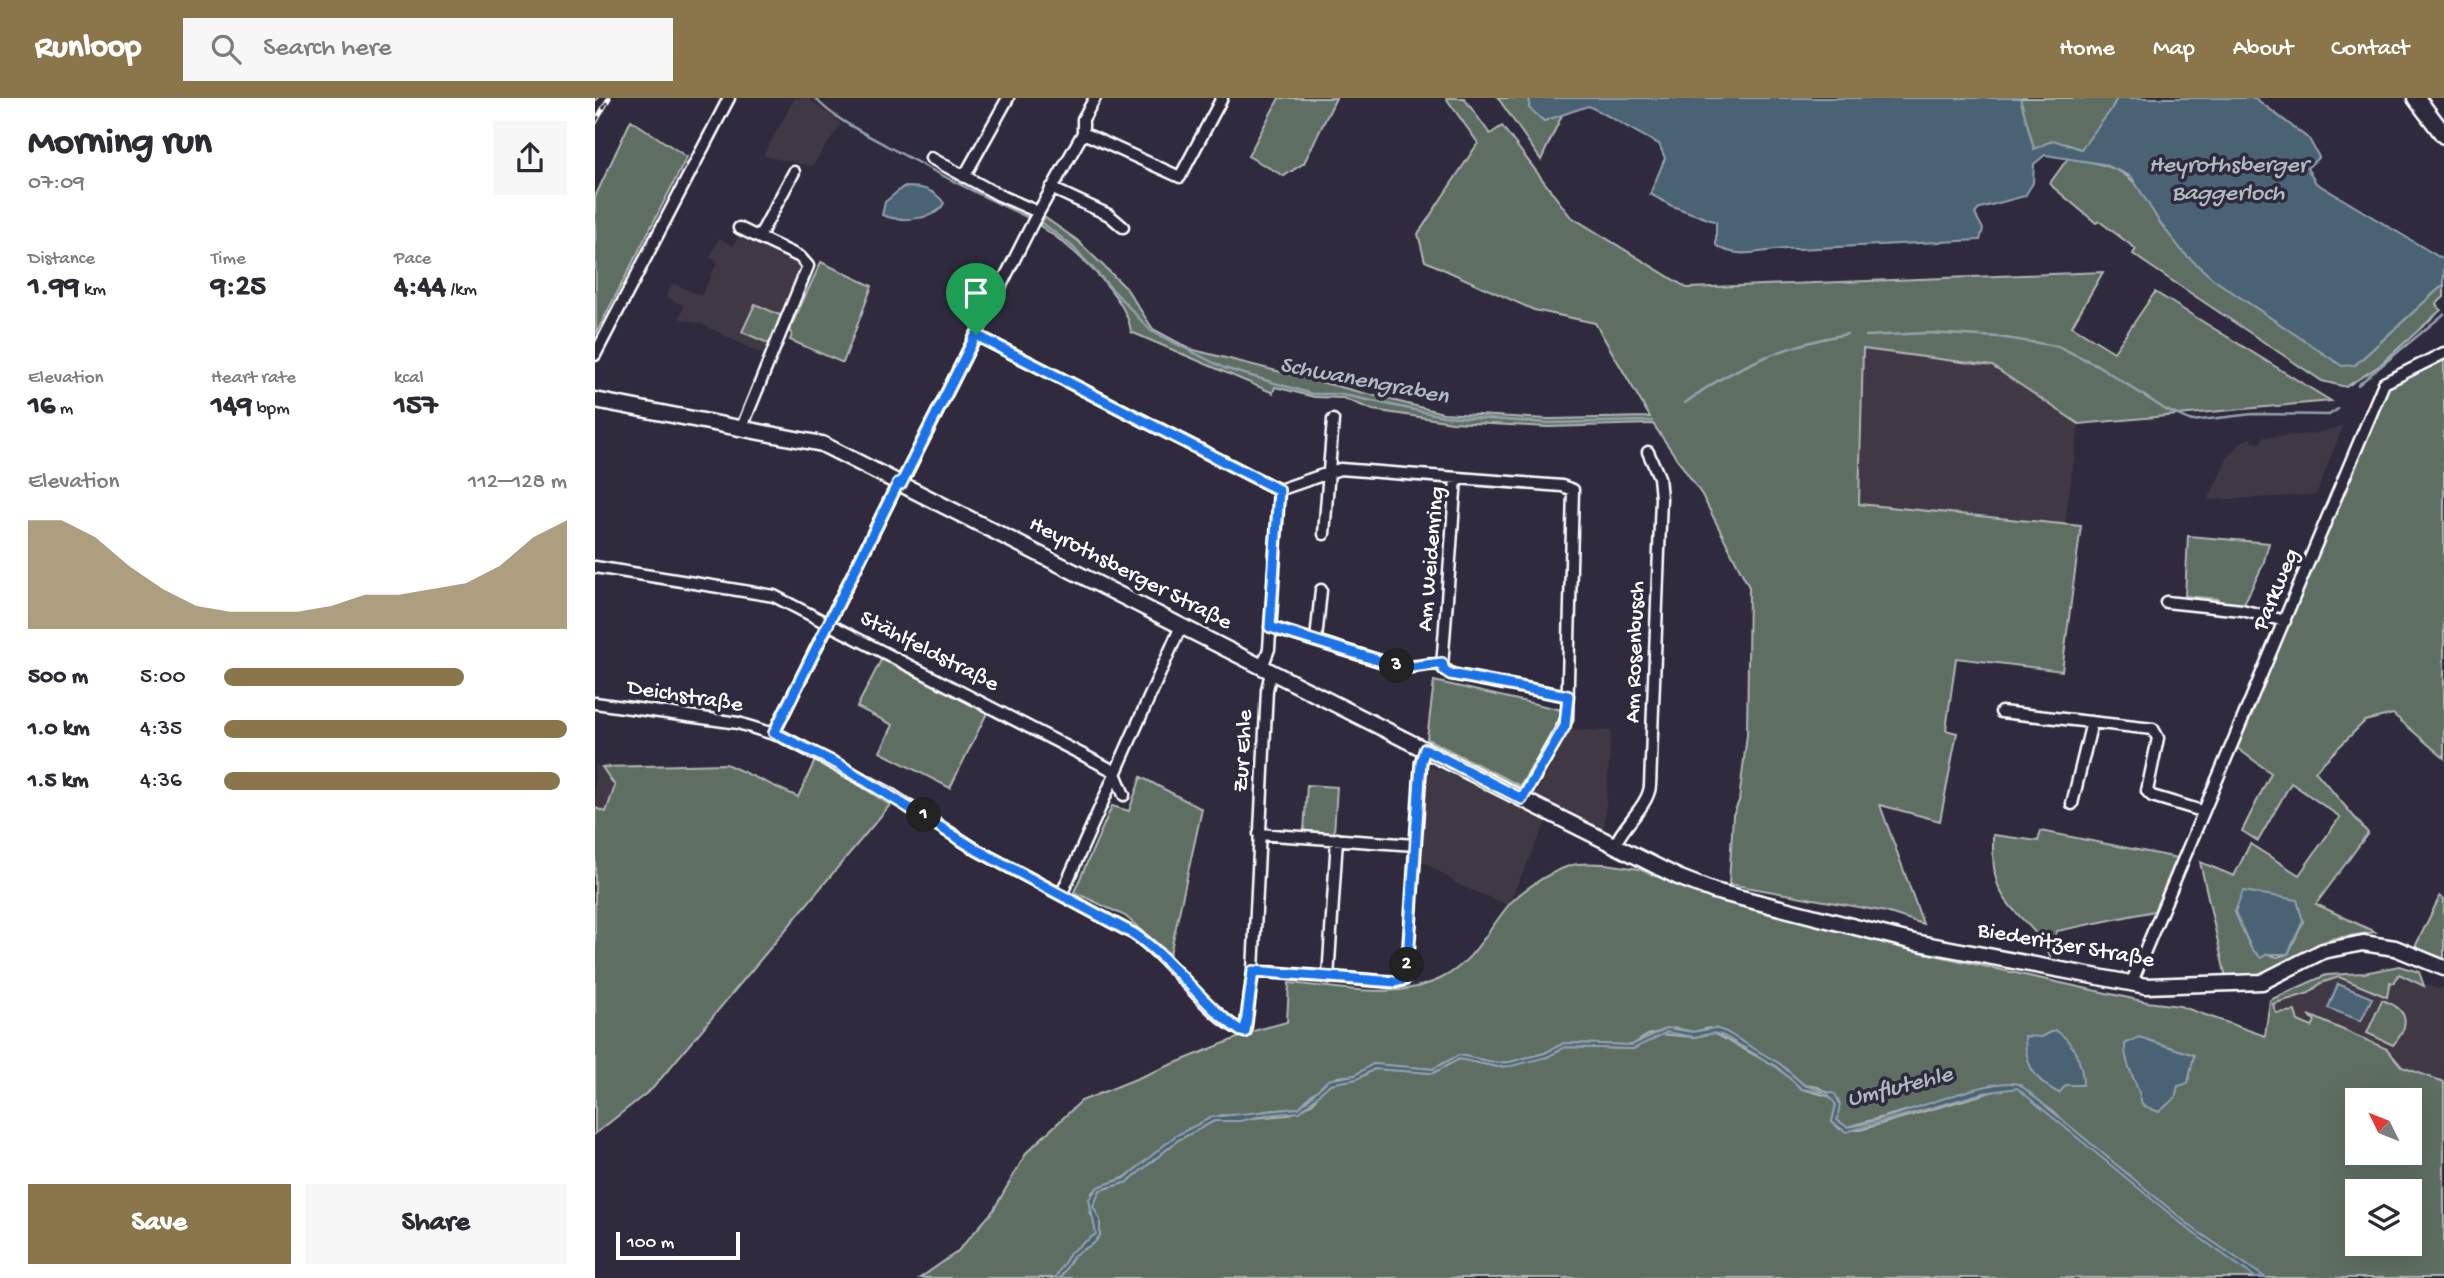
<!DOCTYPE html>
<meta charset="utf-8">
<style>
:root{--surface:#fff;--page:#f7f7f7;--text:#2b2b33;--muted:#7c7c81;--accent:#8a764a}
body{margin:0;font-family:"Gochi Hand",sans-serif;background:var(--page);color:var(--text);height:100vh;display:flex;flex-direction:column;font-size:26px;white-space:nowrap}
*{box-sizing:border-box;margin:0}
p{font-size:23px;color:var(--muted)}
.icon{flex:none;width:38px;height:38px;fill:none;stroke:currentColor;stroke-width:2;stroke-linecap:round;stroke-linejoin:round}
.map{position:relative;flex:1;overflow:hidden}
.side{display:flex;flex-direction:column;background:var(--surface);width:595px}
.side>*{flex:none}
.needle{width:46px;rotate:313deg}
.buttons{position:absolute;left:1750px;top:990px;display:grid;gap:14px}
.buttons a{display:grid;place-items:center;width:77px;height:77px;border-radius:0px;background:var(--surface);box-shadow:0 7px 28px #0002;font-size:35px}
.scale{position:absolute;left:21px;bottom:18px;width:124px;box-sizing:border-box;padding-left:7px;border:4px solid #fff;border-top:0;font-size:19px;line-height:24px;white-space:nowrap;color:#fff;-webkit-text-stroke:5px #2f2a3d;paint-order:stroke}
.pin{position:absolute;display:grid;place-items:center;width:60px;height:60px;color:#fff;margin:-72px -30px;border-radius:50% 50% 50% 0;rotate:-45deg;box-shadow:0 0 7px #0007}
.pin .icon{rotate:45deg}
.km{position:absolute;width:35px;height:35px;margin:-18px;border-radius:50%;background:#222;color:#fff;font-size:19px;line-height:35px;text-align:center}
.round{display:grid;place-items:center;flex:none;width:74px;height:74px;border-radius:0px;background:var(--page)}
.summary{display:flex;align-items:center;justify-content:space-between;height:119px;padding:0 28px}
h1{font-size:38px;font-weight:700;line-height:52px}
.stats{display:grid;grid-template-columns:repeat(3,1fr);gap:10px;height:119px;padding:7px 28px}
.stats div{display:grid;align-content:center}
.stats b{font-size:30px;font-weight:700}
.stats small{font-size:19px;font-weight:400}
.stats p{font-size:19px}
.chart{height:196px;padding:14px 28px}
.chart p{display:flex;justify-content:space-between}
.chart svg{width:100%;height:126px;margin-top:7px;fill:var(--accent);opacity:.7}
.button{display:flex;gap:14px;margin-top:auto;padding:14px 28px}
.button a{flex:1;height:80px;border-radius:0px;background:var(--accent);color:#fff;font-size:28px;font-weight:700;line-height:80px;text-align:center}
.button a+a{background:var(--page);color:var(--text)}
ul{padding:0 28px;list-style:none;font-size:23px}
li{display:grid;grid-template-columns:112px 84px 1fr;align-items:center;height:52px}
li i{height:18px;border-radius:9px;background:var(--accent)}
header{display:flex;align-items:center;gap:42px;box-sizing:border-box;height:98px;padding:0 35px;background:var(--accent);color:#fff}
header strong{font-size:33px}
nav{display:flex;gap:38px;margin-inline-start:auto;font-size:24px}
.search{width:490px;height:63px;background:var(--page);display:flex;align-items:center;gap:18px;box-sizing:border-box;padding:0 24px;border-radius:0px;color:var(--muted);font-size:26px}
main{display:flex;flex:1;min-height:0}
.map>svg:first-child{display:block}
.built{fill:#403944}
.green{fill:#5f6e64;stroke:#afb6b2;stroke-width:2;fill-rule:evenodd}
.water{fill:#4a6374;stroke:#92a1ac;stroke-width:2}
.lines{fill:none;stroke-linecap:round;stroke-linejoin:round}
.stream{stroke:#92a1ac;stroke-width:2.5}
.street-casing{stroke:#fff;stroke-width:15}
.secondary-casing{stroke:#fff;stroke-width:19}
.primary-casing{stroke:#fff;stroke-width:21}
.street{stroke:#2f2a3d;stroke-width:10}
.secondary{stroke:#2f2a3d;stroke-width:14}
.primary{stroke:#2f2a3d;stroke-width:16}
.rail-casing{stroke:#fff;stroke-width:5}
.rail{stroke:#2f2a3d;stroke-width:2.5;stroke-dasharray:8;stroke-linecap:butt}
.route-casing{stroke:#fff;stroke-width:14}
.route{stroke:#1a73e8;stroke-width:9}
.labels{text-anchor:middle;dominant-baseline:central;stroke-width:7;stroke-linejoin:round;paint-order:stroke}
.street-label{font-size:23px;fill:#fff;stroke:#2f2a3d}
.water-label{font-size:24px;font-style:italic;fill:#aeb9c0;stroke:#2f2a3d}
</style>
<header>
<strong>Runloop</strong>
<div class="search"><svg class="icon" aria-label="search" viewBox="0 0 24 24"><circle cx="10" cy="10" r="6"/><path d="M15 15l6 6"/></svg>Search here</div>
<nav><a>Home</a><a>Map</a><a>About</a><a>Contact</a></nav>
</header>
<main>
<section class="side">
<div class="summary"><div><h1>Morning run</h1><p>07:09</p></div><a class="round"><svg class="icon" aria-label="share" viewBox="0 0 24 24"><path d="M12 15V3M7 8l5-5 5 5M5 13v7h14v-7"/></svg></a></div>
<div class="stats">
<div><p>Distance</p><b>1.99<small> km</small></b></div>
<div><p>Time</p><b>9:25</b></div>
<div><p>Pace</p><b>4:44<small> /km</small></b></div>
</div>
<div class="stats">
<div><p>Elevation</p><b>16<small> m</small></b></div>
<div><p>Heart rate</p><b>149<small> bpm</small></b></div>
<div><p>kcal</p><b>157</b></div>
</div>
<div class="chart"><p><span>Elevation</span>112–128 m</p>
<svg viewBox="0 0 160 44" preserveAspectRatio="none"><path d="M0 44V6L10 6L20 12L30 22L40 30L50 36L60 38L70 38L80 38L90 36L100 32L110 32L120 30L130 28L140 22L150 12L160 6V44z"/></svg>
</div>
<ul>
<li><b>500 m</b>5:00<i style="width:70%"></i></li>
<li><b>1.0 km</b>4:35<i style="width:100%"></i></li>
<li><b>1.5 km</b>4:36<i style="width:98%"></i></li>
</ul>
<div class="button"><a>Save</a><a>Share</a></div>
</section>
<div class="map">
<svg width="1849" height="1180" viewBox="0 0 1849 1180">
<rect width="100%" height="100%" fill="#2f2a3d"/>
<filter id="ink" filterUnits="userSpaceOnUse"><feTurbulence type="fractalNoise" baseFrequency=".0143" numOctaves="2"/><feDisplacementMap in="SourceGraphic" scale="14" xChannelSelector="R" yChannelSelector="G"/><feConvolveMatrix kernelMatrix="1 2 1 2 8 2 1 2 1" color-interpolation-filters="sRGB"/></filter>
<g filter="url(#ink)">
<!-- built -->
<path class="built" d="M 200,0 L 213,0 L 246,26 L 217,68 L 168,58 Z
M 143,139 L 203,164 L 207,171 L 171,258 L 106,226 L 84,220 L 89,208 L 71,199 L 78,185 L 106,198 L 123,163 L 115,159 L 124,140 L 139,148 Z
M 1268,250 L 1397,268 L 1484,326 L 1470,426 L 1264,406 Z
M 1748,328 L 1721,397 L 1613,402 L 1634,357 L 1649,342 L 1656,340 L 1657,344 L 1665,345 L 1668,339 L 1718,336 Z
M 973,631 L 1016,633 L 1009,736 L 936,698 L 945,675 Z
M 0,667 L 7,669 L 20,688 L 11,715 L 0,710 Z
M 834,669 L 850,673 L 951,724 L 913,807 L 864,787 L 824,761 L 831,672 Z
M 1804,868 L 1824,874 L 1830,886 L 1843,891 L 1849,888 L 1849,987 L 1671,938 L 1675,902 L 1731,877 L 1769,875 Z"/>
<!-- green -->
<path class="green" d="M 684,0 L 741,0 L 709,65 L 689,78 L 653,58 Z
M 851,0 L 869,0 L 895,36 L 907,28 L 975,118 L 1092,190 L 1508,174 L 1477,228 L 1519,254 L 1560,194 L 1736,303 L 1484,326 L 1397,268 L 1268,251 L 1264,406 L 1486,428 L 1467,573 L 1361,560 L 1351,632 L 1362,635 L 1345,723 L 1285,707 L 1328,826 L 1291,814 L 1134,786 L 1138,717 L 1144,703 L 1152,636 L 1154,489 L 1107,397 L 1058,326 L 953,329 L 857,324 L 778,312 L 748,300 L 719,299 L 680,289 L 678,295 L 536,234 C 532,197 476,148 445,128 L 449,119 L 482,142 L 531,190 L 558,231 L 595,251 L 848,315 L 953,321 L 1055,319 L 1000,225 L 939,212 L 830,163 L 823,136 L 883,45 Z
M 903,0 L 934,0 L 935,10 L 949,23 L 968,15 L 946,62 Z
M 1425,0 L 1522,0 L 1516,12 L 1486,52 L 1473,46 L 1439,51 Z
M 36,22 L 92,59 L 1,236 L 0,99 Z
M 1473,60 C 1503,65 1529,68 1547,93 L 1760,267 L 1849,186 L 1849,199 L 1841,206 L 1846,212 L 1784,268 L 1751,289 L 1727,283 L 1549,164 L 1538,156 L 1541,151 L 1504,123 L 1501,125 L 1458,89 L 1455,85 Z
M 226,164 L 277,188 L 248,265 L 195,242 L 197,236 L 194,233 Z
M 160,206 L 187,218 L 175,246 L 147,234 Z
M 1849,261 L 1849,660 L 1798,616 L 1770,623 L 1720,673 L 1773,735 L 1721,806 L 1780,834 L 1735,841 L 1665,877 L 1631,880 L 1605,764 L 1639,778 L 1655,746 L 1704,777 L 1745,719 L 1696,685 L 1663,743 L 1647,733 L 1676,675 L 1642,650 L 1794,288 ZM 1640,814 L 1708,824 L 1693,856 L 1682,859 L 1656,850 Z
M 1593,438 L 1674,445 L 1668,467 L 1648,508 L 1623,506 L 1623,501 L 1590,498 Z
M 287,560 L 393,613 L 355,690 L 285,654 L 298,627 L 262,609 Z
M 839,583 L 967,612 L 962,628 L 925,688 L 832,641 Z
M 221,660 L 295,707 L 58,990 L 0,1036 L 0,710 L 11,714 L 20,688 L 7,669 L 131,666 L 203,699 Z
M 546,679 L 607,711 L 575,856 L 530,818 L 479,794 L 517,708 L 534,713 Z
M 712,687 L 742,689 L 739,735 L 709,733 Z
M 1446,733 L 1583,760 L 1559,813 L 1462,833 L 1455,858 C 1445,831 1417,818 1405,792 C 1397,775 1398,755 1398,737 L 1443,743 Z
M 1011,766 L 1044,771 L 1110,798 L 1316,852 L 1552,904 L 1585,908 L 1670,938 L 1675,902 L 1731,877 L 1769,875 L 1804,868 L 1824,874 L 1829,888 L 1804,876 L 1799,885 L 1795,884 L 1792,899 L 1744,879 L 1726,885 L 1714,895 L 1678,906 L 1681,915 L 1700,913 L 1703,923 L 1717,929 L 1720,923 L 1714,917 L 1792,951 L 1807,969 L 1849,984 L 1849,1180 L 465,1180 L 479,1157 L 499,1145 L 505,1137 L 498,1108 L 505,1092 L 532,1084 L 583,1042 L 619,1023 L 693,1017 L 718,1005 L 726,992 L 735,986 L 768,978 L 779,971 L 838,975 L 864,961 L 903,969 L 952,959 L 970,949 L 1038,951 L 1064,936 L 1099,939 L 1119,935 L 1182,969 L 1207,991 L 1237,999 L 1241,1007 L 1237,1024 L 1245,1031 L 1265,1032 L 1417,988 L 1417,985 L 1408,986 L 1252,1029 L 1242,1022 L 1243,1001 L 1223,989 L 1209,987 L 1185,966 L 1146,944 L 1114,930 L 1098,934 L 1080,930 L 1053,937 L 1037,947 L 969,945 L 950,955 L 915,964 L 903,965 L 864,957 L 838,971 L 778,966 L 760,977 L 743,979 L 717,996 L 704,1010 L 670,1013 L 645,1019 L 626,1017 L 593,1031 L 529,1080 L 503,1089 L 497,1095 L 495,1115 L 501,1123 L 501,1136 L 476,1154 L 460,1180 L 325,1180 L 362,1154 L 398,1113 L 432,1054 L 486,1003 L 662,932 L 692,924 L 694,885 C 744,889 800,903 847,880 C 877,865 892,834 912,809 C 925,793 953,775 974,768 C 985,764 1000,766 1011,766 ZM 1762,1003 L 1815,1003 L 1815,1055 L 1762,1055 ZM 1762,1094 L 1815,1094 L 1815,1146 L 1762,1146 Z
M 1845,798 L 1849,801 L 1849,861 L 1820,849 Z
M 1787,902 C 1814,911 1816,927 1798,947 L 1772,935 Z"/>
<!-- water -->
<path class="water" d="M 935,0 L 1425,0 L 1439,51 L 1458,42 L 1486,51 L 1516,12 L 1522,0 L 1660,0 L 1714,41 L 1724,59 L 1712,70 L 1721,85 L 1849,162 L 1849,186 L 1760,267 L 1747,268 L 1618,181 L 1589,155 L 1565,125 L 1536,78 L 1508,66 L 1450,57 L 1439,66 L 1438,85 L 1430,98 L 1385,110 L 1380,116 L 1388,131 L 1385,142 L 1203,151 C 1176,148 1144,165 1121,147 L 1121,124 L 1077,108 L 1055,96 L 1070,60 L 1064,46 C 1039,34 1018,19 993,8 L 949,23 L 934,10 Z
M 308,89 C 326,89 338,90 349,105 C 341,123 304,124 287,117 L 290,104 Z
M 1648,793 L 1702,802 L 1708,823 L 1693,856 L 1672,856 L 1666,860 L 1656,850 L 1640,814 Z
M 1743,886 L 1777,900 L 1766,923 L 1733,910 Z
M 1072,930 L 1098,934 L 1120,930 L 1131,934 L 1185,966 L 1209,987 L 1240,996 L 1245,1006 L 1242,1022 L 1252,1029 C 1290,1026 1394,977 1424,986 L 1599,1131 L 1671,1180 L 1661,1180 L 1597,1134 L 1422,990 L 1388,995 L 1251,1034 L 1237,1024 L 1241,1007 L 1232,995 L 1207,991 L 1182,969 L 1129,938 L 1119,935 L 1099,939 L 1072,934 L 1038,951 L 970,949 L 952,959 L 916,968 L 903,969 L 864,961 L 838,975 L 779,971 L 762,981 L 735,986 L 705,1014 L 670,1017 L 645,1023 L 619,1023 L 583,1042 L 532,1084 L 505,1092 L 498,1108 L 505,1122 L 505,1137 L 499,1145 L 479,1157 L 465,1180 L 460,1180 L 476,1154 L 501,1136 L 494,1101 L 503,1089 L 530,1080 L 580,1038 L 617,1019 L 704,1010 L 733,982 L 760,977 L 778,966 L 838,971 L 864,957 L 903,965 L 915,964 L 950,955 L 969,945 L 1037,947 Z
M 1460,932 C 1478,942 1488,966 1488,987 L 1471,987 L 1464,995 C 1439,983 1430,966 1430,938 L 1447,939 Z
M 1544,939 L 1599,957 L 1593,985 L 1583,988 L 1580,1000 L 1564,1014 L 1547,1007 C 1544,984 1529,970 1530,946 Z"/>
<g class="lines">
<!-- stream -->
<path class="stream" d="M 220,0 C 239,21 267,34 292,48 C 338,73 384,97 432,119
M 446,124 L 478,149 L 556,233 L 629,270 L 717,296 L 744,296 L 848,318 L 953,325 L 1057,323
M 1271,238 L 1333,235 L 1404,239 L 1462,248 L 1502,267 L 1571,312 L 1597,323 L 1658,316 L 1734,317 L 1743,311
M 1763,287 L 1849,216
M 1090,305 C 1136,269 1194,246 1252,236"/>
<defs>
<path id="street" d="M 488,35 L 585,79 L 627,0
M 336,60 L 404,97 L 443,114
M 369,79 L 413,0
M 456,90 L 514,117 L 528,129
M 144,130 L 205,159 L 213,168 L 147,329
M 164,139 L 199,74
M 381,237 L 684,392
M 0,257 L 134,0
M 861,380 L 847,569 L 857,576 L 973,598
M 306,386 L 438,124 L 488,35 L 488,21 L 500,0
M 684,392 L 745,371 L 967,388 L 978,392 L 972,621 L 927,701
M 729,436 L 738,322
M 0,469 L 179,498 L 519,673
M 1571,504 L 1647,512 L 1690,523
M 675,529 L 808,570 L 847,565
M 721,542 L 726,492
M 667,569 L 674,551 L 684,392
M 0,605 L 143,625 L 188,639 L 292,694 L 382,752 L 539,836 C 574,859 616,922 650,934 L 658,873 L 672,592 L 676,574
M 1406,614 L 1558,631 L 1563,640 L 1552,693 L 1557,698 L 1607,713
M 179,635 L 303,385
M 519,673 L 529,697
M 1477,706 L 1497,624
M 664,736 L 820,747
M 1020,747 C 1028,727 1053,708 1055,688 L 1066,400 L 1064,379 L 1053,354
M 467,795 L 586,528
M 658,873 L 800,884 L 809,882 L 812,875 L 826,664 L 830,651
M 733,880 L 742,741
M 1536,886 L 1789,285 L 1849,255"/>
<path id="secondary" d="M 0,302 L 227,346 L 941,708 L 1083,779 L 1119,793 L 1319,844 L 1551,888 L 1667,884 L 1728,853 L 1768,845 L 1800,850 L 1849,870"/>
<path id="primary" d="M 1821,0 L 1849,37"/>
</defs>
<!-- street casing -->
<use href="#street" class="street-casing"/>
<!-- secondary casing -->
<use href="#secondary" class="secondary-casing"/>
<!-- primary casing -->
<use href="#primary" class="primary-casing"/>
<!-- street -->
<use href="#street" class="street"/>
<!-- secondary -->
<use href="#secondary" class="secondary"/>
<!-- primary -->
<use href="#primary" class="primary"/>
<defs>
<path id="rail" d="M 0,1 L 1,0
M 0,25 L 14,0"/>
</defs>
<!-- rail casing -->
<use href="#rail" class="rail-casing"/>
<!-- rail -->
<use href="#rail" class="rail"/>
</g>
</g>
<g class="lines" filter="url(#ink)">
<defs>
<path id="route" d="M 381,237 L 684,392 L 675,529 L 808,570 L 847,565 L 849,572 L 855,576 L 973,598 L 970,628 L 927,701 L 830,651 L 826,664 L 812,876 L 808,882 L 800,884 L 658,873 L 650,934 L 646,933 C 606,906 579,863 539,836 L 382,752 L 245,667 L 179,635 L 303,385 L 306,386 Z"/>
</defs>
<!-- route casing -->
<use href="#route" class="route-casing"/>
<!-- route -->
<use href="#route" class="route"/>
</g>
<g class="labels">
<!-- street labels -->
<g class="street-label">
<text transform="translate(837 461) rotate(-85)">Am Weidenring</text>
<text transform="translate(535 476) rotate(27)">Heyrothsberger Straße</text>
<text transform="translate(1682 492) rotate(-67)">Parkweg</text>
<text transform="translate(334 554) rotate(27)">Stählfeldstraße</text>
<text transform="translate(1041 554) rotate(-88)">Am Rosenbusch</text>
<text transform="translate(90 599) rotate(9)">Deichstraße</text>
<text transform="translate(649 653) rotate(-87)">Zur Ehle</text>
<text transform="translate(1471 848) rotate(10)">Biederitzer Straße</text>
</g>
<!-- water labels -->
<g class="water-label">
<text x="1633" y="68">Heyrothsberger<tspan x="1633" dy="28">Baggerloch</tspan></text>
<text transform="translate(769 284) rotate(11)">Schwanengraben</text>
<text transform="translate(1305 990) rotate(-14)">Umflutehle</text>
</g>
</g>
</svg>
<div class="buttons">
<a><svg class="needle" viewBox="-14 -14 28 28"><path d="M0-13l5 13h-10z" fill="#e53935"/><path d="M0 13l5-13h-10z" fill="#7c7c81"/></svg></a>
<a><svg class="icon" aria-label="layers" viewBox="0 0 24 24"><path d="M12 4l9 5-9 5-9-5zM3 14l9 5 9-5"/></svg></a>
</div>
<div class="scale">100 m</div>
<div class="pin" style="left:381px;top:237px;background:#1e9e55"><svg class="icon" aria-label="arrive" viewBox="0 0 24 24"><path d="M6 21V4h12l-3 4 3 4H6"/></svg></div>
<b class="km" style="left:329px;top:717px">1</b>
<b class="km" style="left:812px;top:867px">2</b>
<b class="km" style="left:802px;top:568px">3</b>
</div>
</main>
